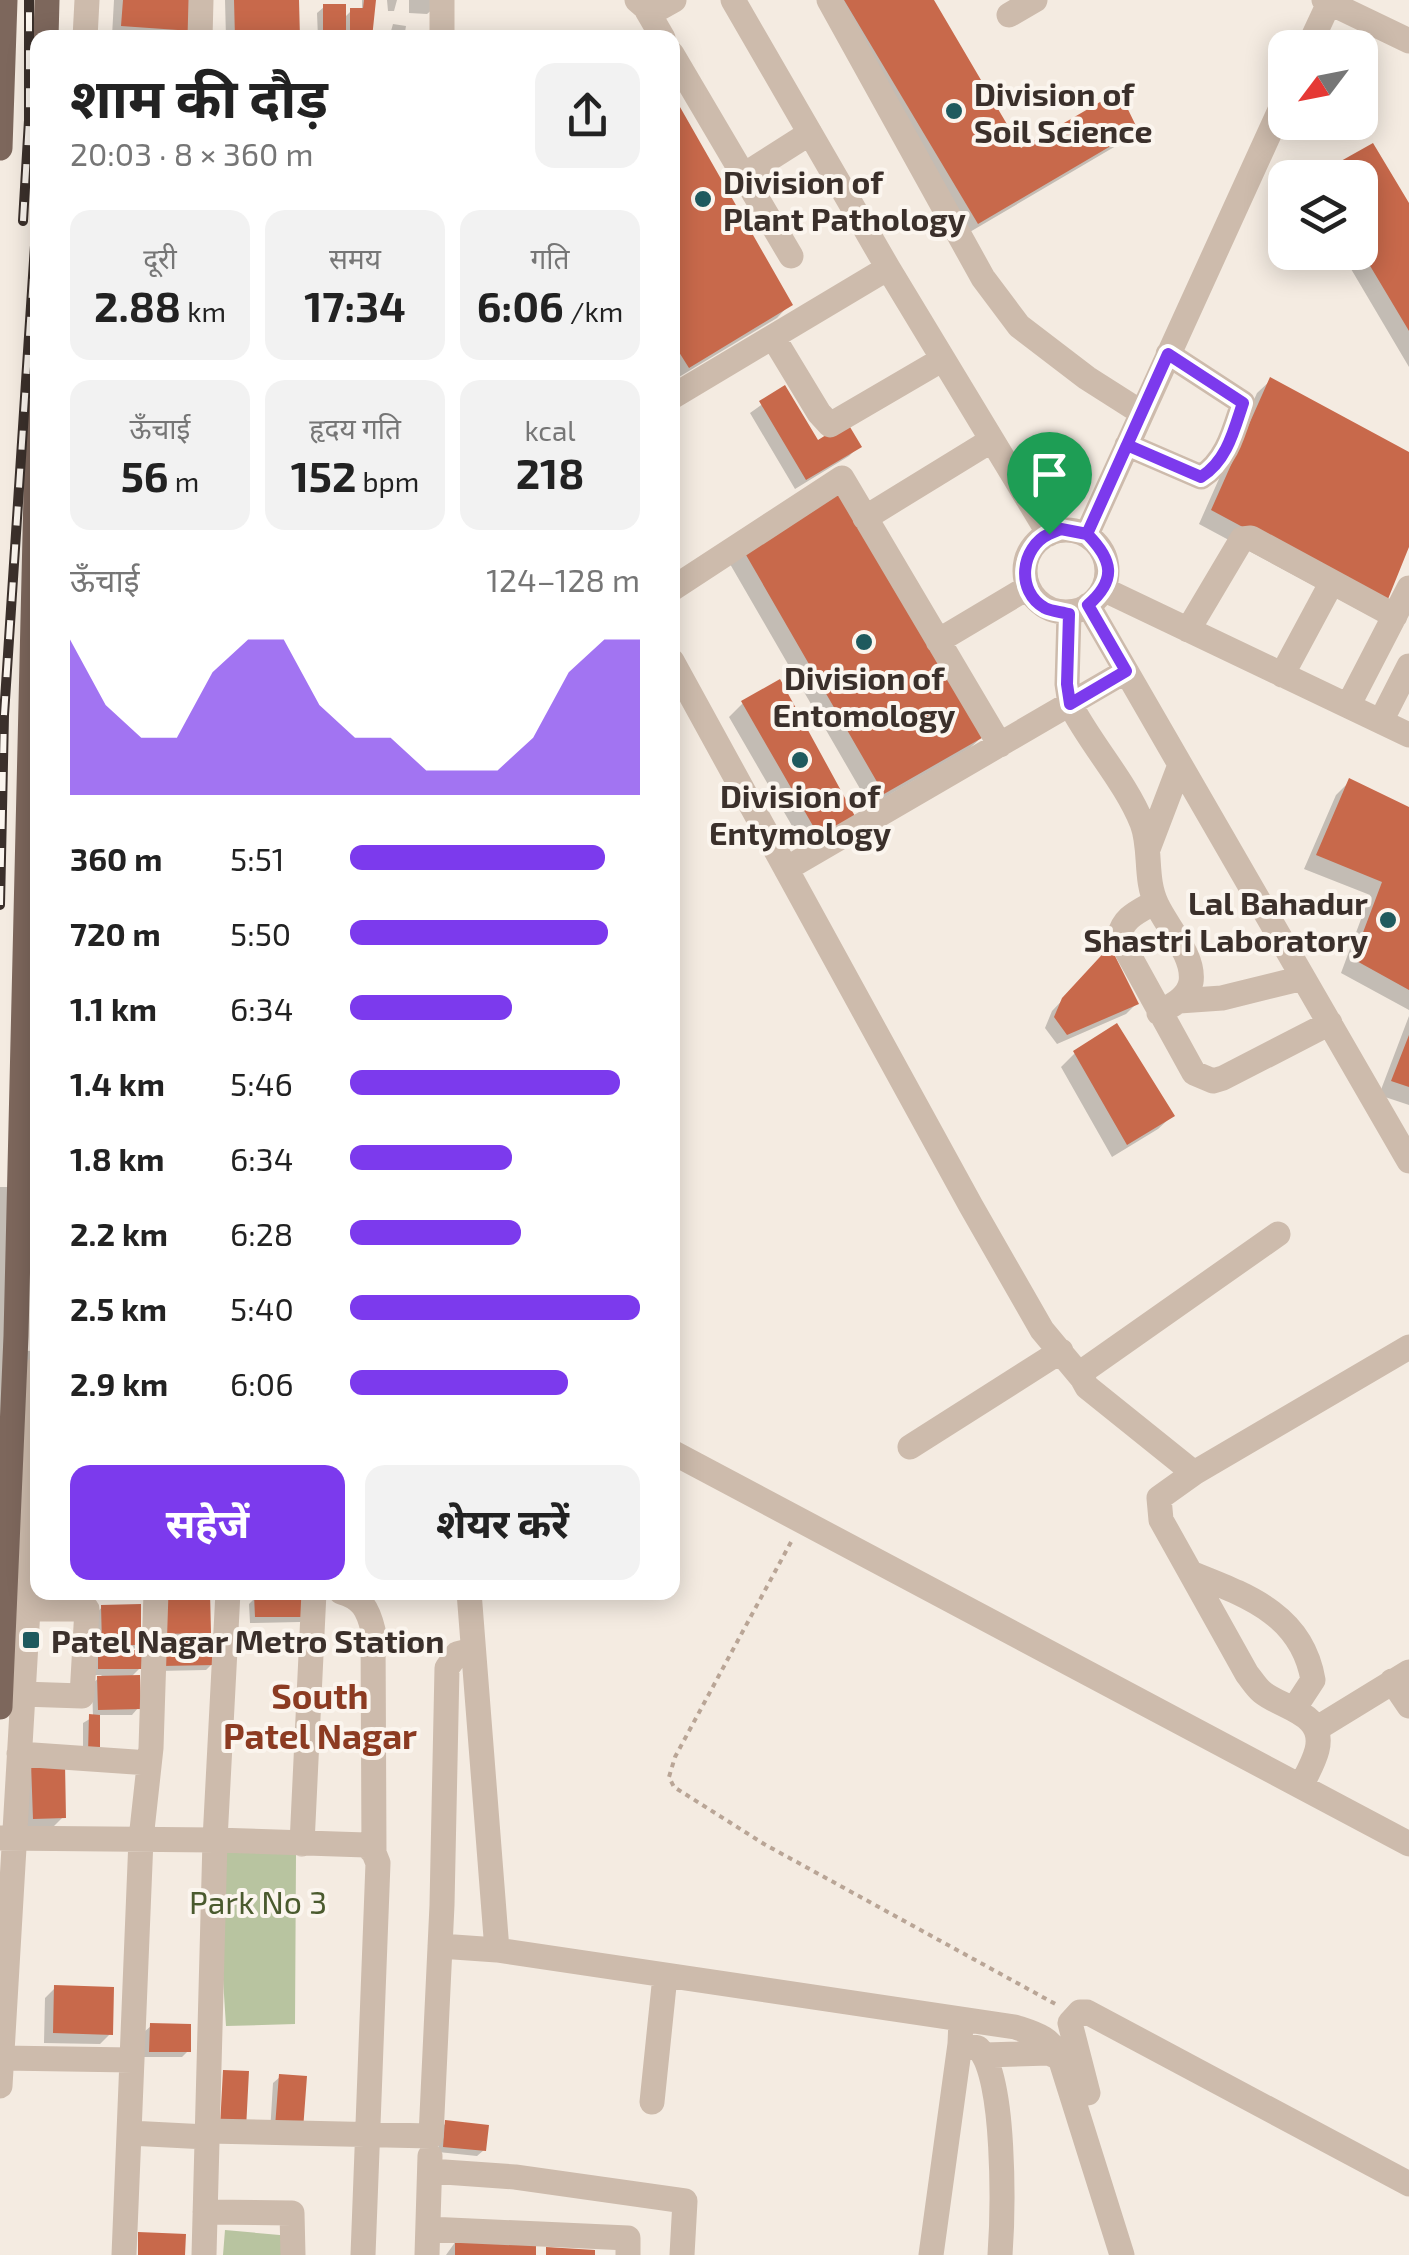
<!DOCTYPE html>
<html lang="hi">
<meta charset="utf-8">
<style>
:root{--surface:#fff;--page:#f2f2f2;--text:#222;--muted:#767676;--accent:#7c3aed}
body{margin:0;font-family:"Exo 2","Noto Sans Devanagari",sans-serif;background:var(--page);color:var(--text);height:100vh;display:flex;flex-direction:column;font-size:38px;white-space:nowrap}
*{box-sizing:border-box;margin:0}
p{font-size:32px;color:var(--muted)}
.icon{flex:none;width:55px;height:55px;fill:none;stroke:currentColor;stroke-width:2;stroke-linecap:round;stroke-linejoin:round}
.map{position:relative;flex:1;overflow:hidden}
.panel{position:absolute;left:30px;top:30px;width:650px;height:1570px;display:flex;flex-direction:column;background:var(--surface);border-radius:20px;box-shadow:0 5px 25px #0003}
.panel>*{flex:none}
.needle{width:65px;rotate:238deg}
.controls{position:absolute;left:1268px;top:30px;display:grid;gap:20px}
.controls a{display:grid;place-items:center;width:110px;height:110px;border-radius:20px;background:var(--surface);box-shadow:0 5px 25px #0003;font-size:50px}
.pin{position:absolute;display:grid;place-items:center;width:85px;height:85px;color:#fff;margin:-102px -42px;border-radius:50% 50% 50% 0;rotate:-45deg;box-shadow:0 0 10px #0007}
.pin .icon{rotate:45deg}
.round{display:grid;place-items:center;flex:none;width:105px;height:105px;border-radius:20px;background:var(--page)}
.headline{display:flex;align-items:center;justify-content:space-between;height:170px;padding:0 40px}
h1{font-size:55px;font-weight:700;line-height:75px}
.figures{display:grid;grid-template-columns:repeat(3,1fr);gap:15px;height:170px;padding:10px 40px}
.figures div{display:grid;align-content:center;border-radius:20px;background:var(--page);text-align:center}
.figures b{font-size:42px;font-weight:700}
.figures small{font-size:28px;font-weight:400}
.figures p{font-size:28px}
.chart{height:280px;padding:20px 40px}
.chart p{display:flex;justify-content:space-between}
.chart svg{width:100%;height:180px;margin-top:10px;fill:var(--accent);opacity:.7}
.action{display:flex;gap:20px;margin-top:auto;padding:20px 40px}
.action a{flex:1;height:115px;border-radius:20px;background:var(--accent);color:#fff;font-size:40px;font-weight:700;line-height:115px;text-align:center}
.action a+a{background:var(--page);color:var(--text)}
ul{padding:0 40px;list-style:none;font-size:32px}
li{display:grid;grid-template-columns:160px 120px 1fr;align-items:center;height:75px}
li i{height:25px;border-radius:12px;background:var(--accent)}
.map>svg:first-child{display:block}
.green{fill:#b8c4a0}
.shadow{fill:#0003}
.building{fill:#c8694b}
.lines{fill:none;stroke-linecap:round;stroke-linejoin:round}
.path{stroke:#b9a596;stroke-width:4;stroke-dasharray:5 5;stroke-linecap:butt}
.minor{stroke:#cdbbac;stroke-width:25}
.major{stroke:#7d675c;stroke-width:25}
.rail-casing{stroke:#3b302b;stroke-width:10}
.rail{stroke:#fbf5ee;stroke-width:6;stroke-dasharray:19;stroke-linecap:butt}
.route-casing{stroke:#fff;stroke-width:20}
.route{stroke:#7c3aed;stroke-width:12}
.poi-dot{fill:#1f5a5e;stroke:#fbf5ee;stroke-width:4}
.labels{text-anchor:middle;dominant-baseline:central;stroke-width:8;stroke-linejoin:round;paint-order:stroke}
.poi-label{font-size:32px;font-weight:bold;fill:#3b302b;stroke:#fbf5ee;text-anchor:start}
.park-label{font-size:32px;fill:#4a5a2e;stroke:#fbf5ee}
.neighbourhood-label{font-size:35px;font-weight:bold;fill:#8c3b22;stroke:#fbf5ee}
</style>
<div class="map">
<svg width="1409" height="2255" viewBox="0 0 1409 2255">
<rect width="100%" height="100%" fill="#f4ebe1"/>
<!-- green -->
<path class="green" d="M 222,1850 L 296,1854 L 295,2024 L 226,2026 L 221,1948 Z
M 225,2230 L 291,2236 L 289,2255 L 223,2255 Z"/>
<!-- shadow -->
<path class="shadow" d="M 114,0 L 192,0 L 190,30 L 182,38 L 112,36 Z
M 225,0 L 297,0 L 297,38 L 226,38 Z
M 362,0 L 373,0 L 370,38 L 318,38 L 317,13 L 324,7 L 344,18 L 351,11 L 362,11 Z
M 387,0 L 397,0 L 394,11 L 388,11 Z
M 409,0 L 434,0 L 434,8 L 427,14 L 409,13 Z
M 823,0 L 931,0 L 1020,152 L 1135,130 L 1121,143 L 963,236 Z
M 393,24 L 406,26 L 404,38 L 389,38 Z
M 672,98 L 790,304 L 777,318 L 674,380 Z
M 1372,146 L 1409,208 L 1409,367 L 1341,252 L 1360,252 L 1360,178 L 1317,178 Z
M 1271,380 L 1409,455 L 1409,540 L 1370,616 L 1199,524 L 1257,393 Z
M 784,389 L 817,443 L 859,446 L 849,456 L 795,489 L 750,413 Z
M 743,550 L 984,735 L 970,748 L 870,806 L 730,564 Z
M 743,703 L 853,818 L 806,850 L 729,717 Z
M 1350,781 L 1409,810 L 1409,1010 L 1341,973 L 1370,895 L 1304,869 L 1336,795 Z
M 1110,950 L 1136,1004 L 1126,1014 L 1057,1044 L 1045,1028 L 1052,1011 Z
M 1409,1016 L 1409,1105 L 1379,1095 Z
M 1075,1053 L 1172,1116 L 1158,1129 L 1112,1157 L 1061,1067 Z
M 0,1187 L 19,1187 L 12,1350 L 31,1351 L 23,1543 L 0,1660 Z
M 38,1592 L 80,1592 L 80,1596 L 74,1602 L 58,1602 L 58,1595 L 51,1601 L 37,1602 Z
M 89,1592 L 112,1592 L 107,1597 L 89,1597 Z
M 149,1592 L 209,1632 L 202,1639 L 212,1664 L 206,1670 L 157,1671 Z
M 255,1598 L 306,1616 L 300,1622 L 250,1623 L 249,1604 Z
M 102,1607 L 139,1644 L 130,1653 L 140,1668 L 130,1678 L 138,1708 L 132,1715 L 98,1715 L 97,1754 L 83,1760 L 83,1723 L 93,1717 L 92,1684 L 102,1675 L 93,1675 L 93,1660 L 102,1650 L 97,1651 L 96,1614 Z
M 32,1766 L 63,1817 L 53,1827 L 24,1828 L 22,1776 Z
M 55,1988 L 110,2034 L 100,2044 L 44,2043 L 45,1998 Z
M 151,2026 L 188,2051 L 182,2057 L 144,2057 L 144,2032 Z
M 280,2077 L 301,2128 L 270,2133 L 273,2083 Z
M 446,2123 L 484,2150 L 477,2156 L 438,2152 L 440,2129 Z
M 456,2241 L 534,2255 L 446,2255 Z"/>
<!-- building -->
<path class="building" d="M 123,0 L 194,0 L 192,31 L 121,26 Z
M 234,0 L 299,0 L 300,38 L 235,38 Z
M 364,0 L 376,0 L 372,38 L 350,38 L 350,8 L 363,8 Z
M 844,0 L 934,0 L 1021,148 L 1119,91 L 1138,130 L 978,224 Z
M 323,4 L 346,4 L 346,38 L 323,38 Z
M 672,93 L 793,305 L 689,368 L 672,341 Z
M 1373,143 L 1409,203 L 1409,331 L 1360,249 L 1360,178 L 1317,178 L 1316,175 Z
M 1270,377 L 1409,452 L 1409,547 L 1386,604 L 1211,510 Z
M 785,385 L 818,440 L 847,422 L 862,447 L 806,480 L 759,401 Z
M 844,488 L 987,735 L 884,794 L 742,548 Z
M 780,679 L 856,818 L 820,838 L 741,701 Z
M 1349,778 L 1409,807 L 1409,990 L 1353,959 L 1382,882 L 1316,855 Z
M 1110,946 L 1139,1004 L 1067,1035 L 1054,1017 L 1062,998 Z
M 1117,1023 L 1175,1116 L 1127,1145 L 1073,1051 Z
M 1409,1035 L 1409,1087 L 1391,1081 Z
M 158,1592 L 210,1592 L 211,1633 L 159,1634 Z
M 308,1594 L 308,1617 L 255,1617 L 254,1595 Z
M 141,1604 L 141,1645 L 102,1645 L 101,1605 Z
M 214,1637 L 215,1665 L 162,1666 L 161,1638 Z
M 143,1650 L 143,1669 L 98,1669 L 98,1651 Z
M 140,1675 L 141,1709 L 98,1710 L 97,1676 Z
M 89,1714 L 100,1715 L 100,1755 L 88,1754 Z
M 31,1763 L 65,1763 L 66,1818 L 33,1819 Z
M 54,1985 L 114,1987 L 113,2035 L 53,2033 Z
M 150,2023 L 191,2024 L 191,2052 L 149,2052 Z
M 223,2070 L 249,2071 L 246,2129 L 220,2127 Z
M 279,2074 L 307,2076 L 303,2130 L 275,2127 Z
M 445,2120 L 489,2125 L 486,2151 L 443,2147 Z
M 138,2232 L 186,2234 L 185,2255 L 138,2255 Z
M 455,2238 L 536,2239 L 536,2255 L 455,2255 Z
M 546,2247 L 595,2250 L 595,2255 L 546,2255 Z"/>
<g class="lines">
<!-- path -->
<path class="path" d="M 791,1542 L 675,1757 L 669,1777 L 674,1787 L 764,1844 L 1059,2006"/>
<!-- minor -->
<path class="minor" d="M 442,0 L 442,38
M 637,0 L 645,7 L 663,38
M 733,0 L 888,268 L 1049,534
M 829,0 L 983,278 L 1019,326 L 1087,378 L 1142,413
M 1324,0 L 1409,41
M 649,14 L 674,0
M 1009,15 L 1035,0
M 85,38 L 87,0
M 200,38 L 201,0
M 1308,48 L 1329,3
M 672,54 L 791,256
M 744,175 L 810,133
M 773,337 L 819,413 L 830,425 L 943,359
M 672,397 L 888,268
M 1127,445 L 1201,477 C 1227,461 1234,430 1243,403 L 1168,354
M 865,518 L 992,440
M1025 571a41 41 0 1 1 82 0a41 41 0 1 1-82 0Z
M 1087,534 L 1285,99
M 672,589 L 842,478 L 1000,745
M 1105,590 L 1409,735
M 1088,605 L 1409,1161
M 1069,614 L 1067,684 L 1070,704 C 1091,745 1125,781 1142,823 C 1152,849 1144,879 1157,905 C 1167,927 1195,956 1191,982 C 1188,998 1172,1005 1159,1013
M 1188,630 L 1242,539 L 1251,538 L 1395,616
M 938,641 L 1027,588
M 672,661 L 971,1206 L 1042,1330 L 1082,1378
M 1282,675 L 1332,582
M 1348,706 L 1409,588
M 1381,721 L 1409,666
M 1148,849 L 1180,765
M 786,869 L 1126,671
M 1155,902 C 1138,912 1123,917 1119,937 L 1194,1073 L 1213,1081 L 1223,1078 L 1330,1023
M 1179,1001 L 1222,998 L 1303,978
M 910,1447 L 1061,1351
M 672,1452 L 1409,1844
M 1194,1473 L 1087,1387 L 1082,1378 L 1086,1369 L 1278,1234
M 1191,1573 C 1246,1595 1302,1614 1313,1680 L 1294,1709
M 341,1592 C 362,1598 368,1609 373,1630 L 374,1853
M 469,1592 L 497,1950 L 1015,2027 C 1036,2034 1050,2037 1060,2058 L 1122,2255
M 1392,1681 L 1409,1706
M 22,1694 L 82,1696 L 87,1609 L 28,1609 L 38,1368
M 1316,1729 L 1409,1672
M 19,1754 L 149,1763
M 1301,1786 C 1307,1774 1314,1762 1317,1750 C 1326,1713 1283,1709 1262,1692 C 1256,1687 1252,1680 1247,1674 L 1161,1520 L 1159,1498 L 1194,1473 L 1409,1347
M 0,1838 L 215,1840 L 366,1845 L 374,1853 L 378,1863 L 363,2255
M 302,1844 L 314,1592
M 440,1946 L 497,1950
M 961,2020 L 960,2044 L 978,2048 C 1006,2075 1003,2214 1000,2255
M 985,2055 L 1049,2053 L 1060,2058
M 2,2058 L 132,2060
M 0,2086 L 28,1609
M 1088,2093 L 1070,2023 L 1080,2012 L 1087,2012 L 1409,2184
M 652,2102 L 665,1976
M 208,2131 L 431,2136 L 442,1905 L 447,1668 L 457,1654 L 473,1650
M 129,2133 L 207,2137
M 430,2171 L 515,2177 L 685,2201 L 682,2255
M 205,2212 L 292,2213 L 293,2255
M 428,2229 L 628,2238 L 628,2255
M 124,2255 L 141,1839 L 151,1748 L 156,1592
M 204,2255 L 215,1840 L 228,1592
M 427,2255 L 430,2156
M 931,2255 L 960,2044"/>
<!-- major -->
<path class="major" d="M 46,38 L 47,0
M 0,148 L 5,0
M 0,1707 L 16,1336 L 38,409"/>
<defs>
<path id="rail" d="M 23,221 L 29,120 L 29,0
M 0,905 L 4,715 L 38,200"/>
</defs>
<!-- rail casing -->
<use href="#rail" class="rail-casing"/>
<!-- rail -->
<use href="#rail" class="rail"/>
</g>
<g class="lines">
<defs>
<path id="route" d="M 1049,534 C 1021,547 1015,591 1045,608 C 1051,611 1062,612 1069,614 L 1067,684 L 1070,704 L 1126,671 L 1088,605 C 1117,580 1113,560 1087,534 L 1127,445 L 1201,477 C 1227,461 1234,430 1243,403 L 1168,354 L 1087,534 L 1061,529 L 1049,534"/>
</defs>
<!-- route casing -->
<use href="#route" class="route-casing"/>
<!-- route -->
<use href="#route" class="route"/>
</g>
<!-- markers -->
<g class="poi-dot">
<circle cx="954" cy="111" r="10"/>
<circle cx="703" cy="199" r="10"/>
<circle cx="864" cy="642" r="10"/>
<circle cx="800" cy="760" r="10"/>
<circle cx="1388" cy="920" r="10"/>
<rect x="21" y="1630" width="20" height="20" rx="5"/>
</g>
<g class="labels">
<!-- poi labels -->
<g class="poi-label">
<text x="974" y="93">Division of<tspan x="974" dy="37">Soil Science</tspan></text>
<text x="723" y="181">Division of<tspan x="723" dy="37">Plant Pathology</tspan></text>
<text x="864" y="677" text-anchor="middle">Division of<tspan x="864" dy="37">Entomology</tspan></text>
<text x="800" y="795" text-anchor="middle">Division of<tspan x="800" dy="37">Entymology</tspan></text>
<text x="1368" y="902" text-anchor="end">Lal Bahadur<tspan x="1368" dy="37">Shastri Laboratory</tspan></text>
<text x="51" y="1640">Patel Nagar Metro Station</text>
</g>
<!-- park labels -->
<g class="park-label">
<text x="258" y="1901">Park No 3</text>
</g>
<!-- neighbourhood labels -->
<g class="neighbourhood-label">
<text x="320" y="1695">South<tspan x="320" dy="40">Patel Nagar</tspan></text>
</g>
</g>
</svg>
<div class="controls">
<a><svg class="needle" viewBox="-14 -14 28 28"><path d="M0-13l5 13h-10z" fill="#e53935"/><path d="M0 13l5-13h-10z" fill="#767676"/></svg></a>
<a><svg class="icon" aria-label="layers" viewBox="0 0 24 24"><path d="M12 4l9 5-9 5-9-5zM3 14l9 5 9-5"/></svg></a>
</div>
<div class="pin" style="left:1049px;top:534px;background:#1e9e55"><svg class="icon" aria-label="arrive" viewBox="0 0 24 24"><path d="M6 21V4h12l-3 4 3 4H6"/></svg></div>
<section class="panel">
<div class="headline"><div><h1>शाम की दौड़</h1><p>20:03 · 8 × 360 m</p></div><a class="round"><svg class="icon" aria-label="share" viewBox="0 0 24 24"><path d="M12 15V3M7 8l5-5 5 5M5 13v7h14v-7"/></svg></a></div>
<div class="figures">
<div><p>दूरी</p><b>2.88<small> km</small></b></div>
<div><p>समय</p><b>17:34</b></div>
<div><p>गति</p><b>6:06<small> /km</small></b></div>
</div>
<div class="figures">
<div><p>ऊँचाई</p><b>56<small> m</small></b></div>
<div><p>हृदय गति</p><b>152<small> bpm</small></b></div>
<div><p>kcal</p><b>218</b></div>
</div>
<div class="chart"><p><span>ऊँचाई</span>124–128 m</p>
<svg viewBox="0 0 160 44" preserveAspectRatio="none"><path d="M0 44V6L10 22L20 30L30 30L40 14L50 6L60 6L70 22L80 30L90 30L100 38L110 38L120 38L130 30L140 14L150 6L160 6V44z"/></svg>
</div>
<ul>
<li><b>360 m</b>5:51<i style="width:88%"></i></li>
<li><b>720 m</b>5:50<i style="width:89%"></i></li>
<li><b>1.1 km</b>6:34<i style="width:56%"></i></li>
<li><b>1.4 km</b>5:46<i style="width:93%"></i></li>
<li><b>1.8 km</b>6:34<i style="width:56%"></i></li>
<li><b>2.2 km</b>6:28<i style="width:59%"></i></li>
<li><b>2.5 km</b>5:40<i style="width:100%"></i></li>
<li><b>2.9 km</b>6:06<i style="width:75%"></i></li>
</ul>
<div class="action"><a>सहेजें</a><a>शेयर करें</a></div>
</section>
</div>
